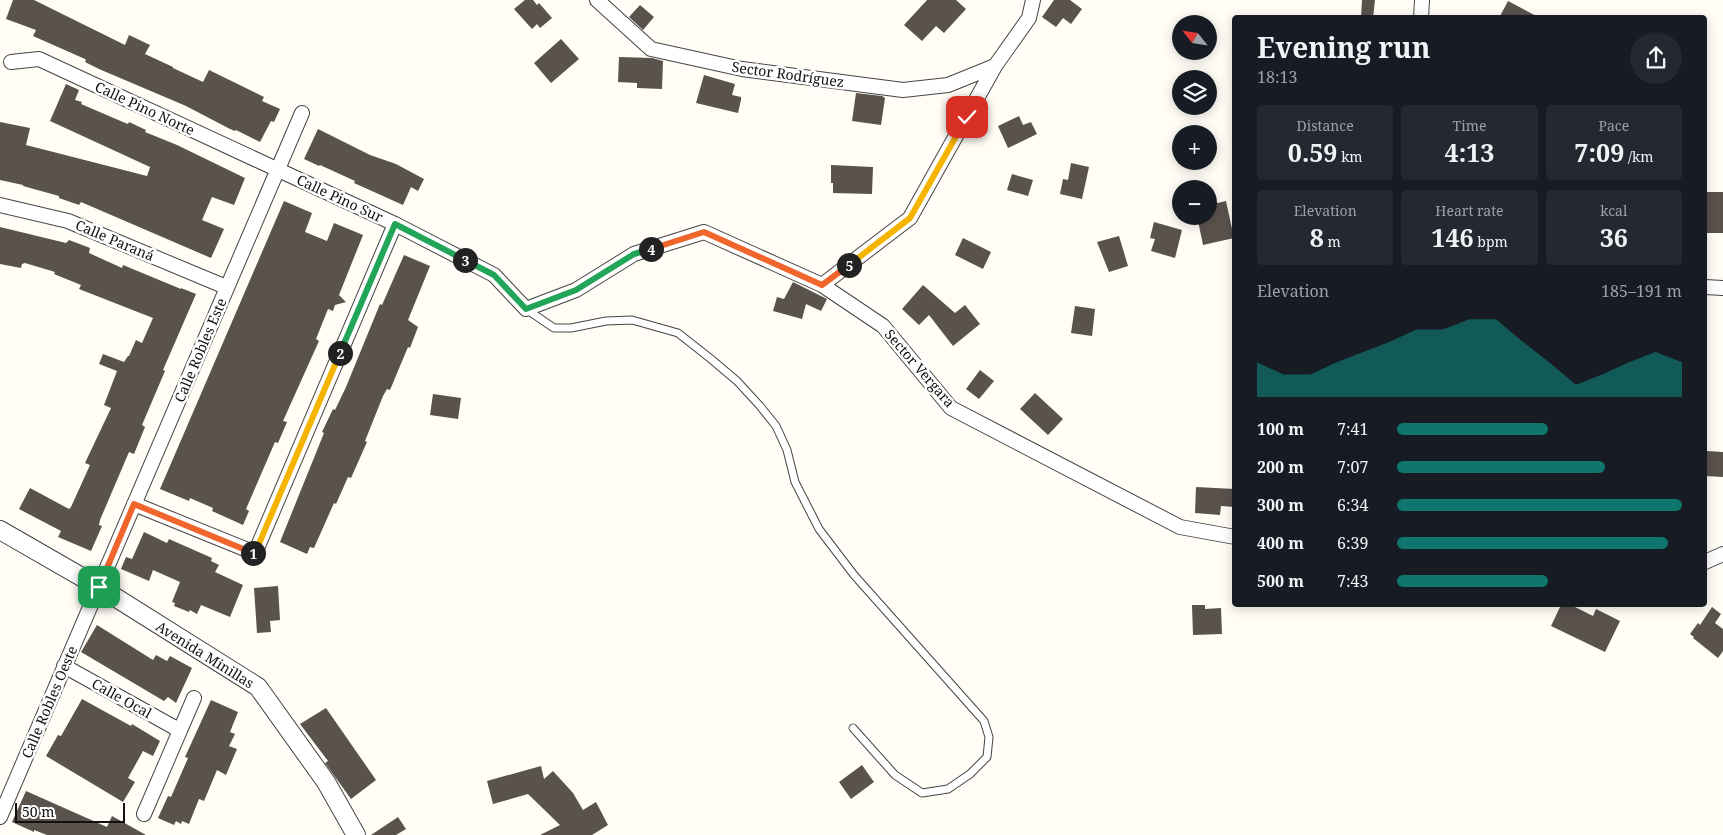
<!DOCTYPE html>
<meta charset="utf-8">
<style>
:root{--surface:#171b24;--page:#242831;--text:#f1f3f6;--muted:#9ea1a6;--accent:#0f766e}
body{margin:0;font-family:"Noto Serif",serif;background:var(--page);color:var(--text);height:100vh;display:flex;flex-direction:column;font-size:19px;white-space:nowrap}
*{box-sizing:border-box;margin:0}
p{font-size:16px;color:var(--muted)}
.icon{flex:none;width:28px;height:28px;fill:none;stroke:currentColor;stroke-width:2;stroke-linecap:round;stroke-linejoin:round}
.map{position:relative;flex:1;overflow:hidden}
.sheet{position:absolute;left:1232px;top:15px;width:475px;height:592px;display:flex;flex-direction:column;background:var(--surface);border-radius:5px;box-shadow:0 2px 12px #0003}
.sheet>*{flex:none}
.needle{width:32px;rotate:300deg}
.tools{position:absolute;left:1172px;top:15px;display:grid;gap:10px}
.tools a{display:grid;place-items:center;width:45px;height:45px;border-radius:50%;background:var(--surface);box-shadow:0 2px 12px #0003;font-size:25px}
.scale{position:absolute;left:15px;bottom:12px;width:110px;box-sizing:border-box;padding-left:5px;border:2px solid #111;border-top:0;font-size:14px;line-height:18px;white-space:nowrap;color:#111;-webkit-text-stroke:4px #fff;paint-order:stroke}
.pin{position:absolute;display:grid;place-items:center;width:42px;height:42px;color:#fff;margin:-21px;border-radius:10px;box-shadow:0 2px 8px #0006}
.km{position:absolute;width:25px;height:25px;margin:-12px;border-radius:50%;background:#222;color:#fff;font-size:14px;line-height:25px;text-align:center}
.round{display:grid;place-items:center;flex:none;width:52px;height:52px;border-radius:26px;background:var(--page)}
.head{display:flex;align-items:center;justify-content:space-between;height:85px;padding:0 25px}
h1{font-size:28px;font-weight:700;line-height:38px}
.figures{display:grid;grid-template-columns:repeat(3,1fr);gap:8px;height:85px;padding:5px 25px}
.figures div{display:grid;align-content:center;border-radius:5px;background:var(--page);text-align:center}
.figures b{font-size:25px;font-weight:700}
.figures small{font-size:14px;font-weight:400}
.figures p{font-size:14px}
.chart{height:140px;padding:10px 25px}
.chart p{display:flex;justify-content:space-between}
.chart svg{width:100%;height:90px;margin-top:5px;fill:var(--accent);opacity:.7}
ul{padding:0 25px;list-style:none;font-size:16px}
li{display:grid;grid-template-columns:80px 60px 1fr;align-items:center;height:38px}
li i{height:12px;border-radius:6px;background:var(--accent)}
.map>svg:first-child{display:block}
.building{fill:#5a524d}
.lines{fill:none;stroke-linecap:round;stroke-linejoin:round}
.service-casing{stroke:#444;stroke-width:9}
.minor-casing{stroke:#444;stroke-width:16}
.tertiary-casing{stroke:#444;stroke-width:20}
.service{stroke:#fff;stroke-width:7}
.minor{stroke:#fff;stroke-width:14}
.tertiary{stroke:#fff;stroke-width:18}
.split-1-casing{stroke:#fff;stroke-width:10}
.split-2-casing{stroke:#fff;stroke-width:10}
.split-3-casing{stroke:#fff;stroke-width:10}
.split-4-casing{stroke:#fff;stroke-width:10}
.split-5-casing{stroke:#fff;stroke-width:10}
.split-6-casing{stroke:#fff;stroke-width:10}
.split-1{stroke:#f0652b;stroke-width:6}
.split-2{stroke:#f5b400;stroke-width:6}
.split-3{stroke:#22a559;stroke-width:6}
.split-4{stroke:#22a559;stroke-width:6}
.split-5{stroke:#f0652b;stroke-width:6}
.split-6{stroke:#f5b400;stroke-width:6}
.labels{text-anchor:middle;dominant-baseline:central;stroke-width:5;stroke-linejoin:round;paint-order:stroke}
.street-label{font-size:14px;fill:#111;stroke:#fff}
</style>
<div class="map">
<svg width="1723" height="835" viewBox="0 0 1723 835">
<rect width="100%" height="100%" fill="#fffdf5"/>
<!-- building -->
<path class="building" d="M 13,0 L 34,0 L 125,45 L 129,35 L 150,45 L 145,54 L 173,67 L 173,68 L 203,82 L 209,70 L 264,97 L 262,101 L 280,109 L 274,122 L 271,121 L 260,142 L 236,130 L 235,131 L 230,129 L 186,106 L 99,69 L 85,62 L 86,60 L 85,59 L 33,36 L 36,30 L 6,19 Z
M 525,0 L 533,0 L 537,5 L 539,3 L 552,18 L 540,28 L 537,24 L 532,29 L 514,9 Z
M 927,0 L 956,0 L 966,9 L 944,33 L 936,26 L 922,41 L 904,25 Z
M 1054,0 L 1070,0 L 1082,9 L 1071,24 L 1063,18 L 1056,27 L 1042,17 Z
M 1362,0 L 1375,0 L 1373,18 L 1361,18 Z
M 1508,1 L 1540,18 L 1499,18 Z
M 640,5 L 654,17 L 643,30 L 629,17 Z
M 561,39 L 579,59 L 551,83 L 534,63 Z
M 619,57 L 652,58 L 663,61 L 662,89 L 637,88 L 637,83 L 618,82 Z
M 704,75 L 735,84 L 732,95 L 741,97 L 741,100 L 738,113 L 696,103 Z
M 66,84 L 79,90 L 75,100 L 82,102 L 81,104 L 123,122 L 128,124 L 129,122 L 146,130 L 145,132 L 177,145 L 245,178 L 234,205 L 212,197 L 202,220 L 224,229 L 211,258 L 81,202 L 79,205 L 59,198 L 59,196 L 23,186 L 23,185 L 0,180 L 0,122 L 30,128 L 26,145 L 147,176 L 150,167 L 50,121 Z
M 856,93 L 882,96 L 885,98 L 881,125 L 852,121 Z
M 1019,116 L 1023,125 L 1031,122 L 1037,134 L 1008,148 L 998,126 Z
M 318,129 L 370,155 L 396,164 L 424,179 L 418,191 L 411,187 L 403,205 L 354,183 L 355,181 L 320,165 L 319,166 L 304,159 Z
M 1071,163 L 1089,167 L 1082,199 L 1060,194 L 1063,179 L 1068,180 Z
M 831,165 L 873,167 L 872,194 L 833,193 L 833,183 L 831,183 Z
M 1012,174 L 1033,180 L 1028,196 L 1007,190 Z
M 1705,192 L 1723,192 L 1723,233 L 1705,233 Z
M 284,201 L 312,213 L 305,232 L 327,241 L 334,223 L 363,235 L 339,295 L 346,302 L 335,305 L 333,311 L 328,309 L 316,339 L 319,341 L 283,421 L 287,422 L 278,443 L 275,442 L 246,509 L 249,511 L 243,525 L 212,511 L 213,508 L 190,498 L 189,501 L 160,489 Z
M 1226,201 L 1234,238 L 1203,245 L 1197,216 L 1209,216 L 1209,205 Z
M 1154,222 L 1182,230 L 1175,258 L 1151,251 L 1155,239 L 1150,238 Z
M 0,227 L 66,243 L 69,240 L 90,248 L 89,253 L 122,268 L 123,265 L 181,289 L 181,288 L 196,294 L 163,370 L 165,371 L 142,425 L 145,427 L 134,454 L 129,452 L 100,520 L 99,525 L 102,526 L 91,551 L 58,537 L 61,531 L 19,509 L 30,488 L 69,509 L 71,507 L 90,465 L 85,463 L 111,408 L 104,405 L 117,371 L 99,364 L 103,354 L 124,362 L 128,356 L 129,356 L 136,340 L 142,343 L 153,318 L 79,289 L 81,285 L 54,274 L 55,272 L 25,263 L 22,264 L 21,268 L 0,264 Z
M 1119,236 L 1128,266 L 1109,272 L 1097,242 Z
M 963,238 L 991,252 L 983,269 L 955,255 Z
M 404,255 L 430,266 L 408,320 L 418,327 L 410,348 L 408,347 L 390,390 L 387,389 L 383,396 L 365,441 L 367,442 L 351,478 L 348,477 L 336,504 L 334,503 L 314,548 L 310,547 L 307,554 L 280,542 L 324,433 L 322,432 L 333,409 L 335,410 L 346,387 L 380,304 L 382,305 Z
M 793,282 L 827,299 L 821,311 L 806,304 L 802,319 L 773,311 L 777,297 L 784,299 Z
M 923,285 L 955,313 L 965,305 L 980,324 L 953,346 L 929,315 L 919,325 L 902,309 Z
M 1075,306 L 1095,309 L 1092,336 L 1071,333 Z
M 980,370 L 994,381 L 979,399 L 966,389 Z
M 1035,393 L 1063,419 L 1048,435 L 1020,409 Z
M 433,394 L 461,398 L 458,419 L 430,415 Z
M 1707,451 L 1723,452 L 1723,477 L 1705,476 Z
M 1196,487 L 1235,489 L 1235,507 L 1221,506 L 1220,515 L 1195,513 Z
M 144,532 L 167,543 L 169,539 L 212,558 L 211,561 L 219,565 L 215,572 L 243,585 L 230,617 L 201,605 L 197,614 L 190,610 L 189,612 L 174,606 L 175,603 L 172,602 L 180,582 L 153,570 L 149,581 L 121,569 L 126,557 L 132,559 Z
M 278,586 L 280,620 L 270,621 L 271,632 L 257,633 L 254,588 Z
M 1192,605 L 1205,605 L 1205,609 L 1221,608 L 1222,634 L 1193,635 Z
M 1561,605 L 1571,605 L 1593,616 L 1596,609 L 1620,621 L 1605,652 L 1551,626 Z
M 1712,607 L 1721,614 L 1715,623 L 1723,629 L 1723,651 L 1718,658 L 1693,638 L 1694,637 L 1690,634 L 1698,623 L 1700,625 Z
M 97,625 L 153,660 L 156,655 L 167,661 L 170,656 L 192,668 L 176,703 L 168,697 L 164,701 L 81,652 Z
M 82,699 L 131,726 L 132,724 L 160,741 L 153,756 L 143,751 L 128,778 L 135,782 L 123,802 L 46,756 L 58,735 L 61,736 Z
M 211,700 L 238,712 L 230,732 L 235,734 L 229,746 L 237,749 L 226,775 L 217,770 L 204,801 L 199,799 L 189,824 L 182,821 L 181,824 L 176,821 L 174,825 L 158,818 L 168,796 L 171,797 L 188,758 L 185,757 Z
M 326,708 L 376,780 L 351,799 L 325,763 L 328,761 L 300,724 Z
M 862,765 L 874,782 L 851,799 L 839,782 Z
M 541,766 L 544,779 L 553,771 L 573,793 L 583,810 L 596,802 L 608,825 L 592,835 L 540,835 L 560,825 L 528,794 L 493,804 L 487,781 Z
M 26,791 L 107,827 L 112,816 L 146,835 L 47,835 L 34,830 L 34,832 L 12,822 Z
M 398,817 L 406,829 L 396,835 L 371,835 Z"/>
<g class="lines">
<defs>
<path id="service" d="M 526,309 L 554,328 L 571,328 L 606,321 L 632,320 L 678,333 L 711,359 L 737,381 L 760,406 L 776,426 L 787,450 L 795,482 L 819,529 L 854,575 L 984,721 L 989,737 L 987,757 L 970,774 L 948,789 L 922,793 L 895,775 L 853,728"/>
<path id="minor" d="M 597,0 L 651,49 L 742,69 L 903,90 L 948,85 L 995,66
M 1421,18 L 1422,0
M 11,62 L 39,59 L 395,224 L 494,275 L 526,309 L 576,290 L 634,254 L 704,232 L 822,285 L 883,326 L 951,408 L 1180,527 L 1235,537
M 0,205 L 68,221 L 226,287
M 822,285 L 910,218 L 995,66 L 1029,18 L 1033,0
M 1705,287 L 1723,288
M 134,504 L 255,553 L 395,224
M 1705,562 L 1723,554
M 64,666 L 179,730
M 144,814 L 194,698
M 0,817 L 302,113"/>
<g id="tertiary">
<path id="s1" d="M 0,530 L 99,587 L 258,687 L 326,782 L 356,835"/>
</g>
</defs>
<!-- service casing -->
<use href="#service" class="service-casing"/>
<!-- minor casing -->
<use href="#minor" class="minor-casing"/>
<!-- tertiary casing -->
<use href="#tertiary" class="tertiary-casing"/>
<!-- service -->
<use href="#service" class="service"/>
<!-- minor -->
<use href="#minor" class="minor"/>
<!-- tertiary -->
<use href="#tertiary" class="tertiary"/>
</g>
<g class="lines">
<defs>
<path id="split-1" d="M 99,587 L 134,504 L 253,553"/>
<path id="split-2" d="M 253,553 L 255,553 L 340,353"/>
<path id="split-3" d="M 340,353 L 395,224 L 465,260"/>
<path id="split-4" d="M 465,260 L 494,275 L 526,309 L 576,290 L 634,254 L 651,249"/>
<path id="split-5" d="M 651,249 L 704,232 L 822,285 L 849,265"/>
<path id="split-6" d="M 849,265 L 910,218 L 967,117"/>
</defs>
<!-- split-1 casing -->
<use href="#split-1" class="split-1-casing"/>
<!-- split-2 casing -->
<use href="#split-2" class="split-2-casing"/>
<!-- split-3 casing -->
<use href="#split-3" class="split-3-casing"/>
<!-- split-4 casing -->
<use href="#split-4" class="split-4-casing"/>
<!-- split-5 casing -->
<use href="#split-5" class="split-5-casing"/>
<!-- split-6 casing -->
<use href="#split-6" class="split-6-casing"/>
<!-- split-1 -->
<use href="#split-1" class="split-1"/>
<!-- split-2 -->
<use href="#split-2" class="split-2"/>
<!-- split-3 -->
<use href="#split-3" class="split-3"/>
<!-- split-4 -->
<use href="#split-4" class="split-4"/>
<!-- split-5 -->
<use href="#split-5" class="split-5"/>
<!-- split-6 -->
<use href="#split-6" class="split-6"/>
</g>
<g class="labels">
<!-- street labels -->
<g class="street-label">
<text transform="translate(788 74) rotate(8)">Sector Rodríguez</text>
<text transform="translate(145 108) rotate(25)">Calle Pino Norte</text>
<text transform="translate(340 198) rotate(25)">Calle Pino Sur</text>
<text transform="translate(115 240) rotate(23)">Calle Paraná</text>
<text transform="translate(200 350) rotate(-67)">Calle Robles Este</text>
<text transform="translate(920 368) rotate(49)">Sector Vergara</text>
<text stroke="none"><textPath href="#s1" startOffset="240">Avenida Minillas</textPath></text>
<text transform="translate(122 698) rotate(29)">Calle Ocal</text>
<text transform="translate(49 702) rotate(-67)">Calle Robles Oeste</text>
</g>
</g>
</svg>
<div class="tools">
<a><svg class="needle" viewBox="-14 -14 28 28"><path d="M0-13l5 13h-10z" fill="#e53935"/><path d="M0 13l5-13h-10z" fill="#9ea1a6"/></svg></a>
<a><svg class="icon" aria-label="layers" viewBox="0 0 24 24"><path d="M12 4l9 5-9 5-9-5zM3 14l9 5 9-5"/></svg></a>
<a>+</a>
<a>−</a>
</div>
<div class="scale">50 m</div>
<div class="pin" style="left:99px;top:587px;background:#1e9e55"><svg class="icon" aria-label="arrive" viewBox="0 0 24 24"><path d="M6 21V4h12l-3 4 3 4H6"/></svg></div>
<div class="pin" style="left:967px;top:117px;background:#d93025"><svg class="icon" aria-label="check" viewBox="0 0 24 24"><path d="M5 12l5 5 9-10"/></svg></div>
<b class="km" style="left:253px;top:553px">1</b>
<b class="km" style="left:340px;top:353px">2</b>
<b class="km" style="left:465px;top:260px">3</b>
<b class="km" style="left:651px;top:249px">4</b>
<b class="km" style="left:849px;top:265px">5</b>
<section class="sheet">
<div class="head"><div><h1>Evening run</h1><p>18:13</p></div><a class="round"><svg class="icon" aria-label="share" viewBox="0 0 24 24"><path d="M12 15V3M7 8l5-5 5 5M5 13v7h14v-7"/></svg></a></div>
<div class="figures">
<div><p>Distance</p><b>0.59<small> km</small></b></div>
<div><p>Time</p><b>4:13</b></div>
<div><p>Pace</p><b>7:09<small> /km</small></b></div>
</div>
<div class="figures">
<div><p>Elevation</p><b>8<small> m</small></b></div>
<div><p>Heart rate</p><b>146<small> bpm</small></b></div>
<div><p>kcal</p><b>36</b></div>
</div>
<div class="chart"><p><span>Elevation</span>185–191 m</p>
<svg viewBox="0 0 160 44" preserveAspectRatio="none"><path d="M0 44V27L10 33L20 33L30 27L40 22L50 17L60 11L70 11L80 6L90 6L100 17L110 27L120 38L130 33L140 27L150 22L160 27V44z"/></svg>
</div>
<ul>
<li><b>100 m</b>7:41<i style="width:53%"></i></li>
<li><b>200 m</b>7:07<i style="width:73%"></i></li>
<li><b>300 m</b>6:34<i style="width:100%"></i></li>
<li><b>400 m</b>6:39<i style="width:95%"></i></li>
<li><b>500 m</b>7:43<i style="width:53%"></i></li>
</ul>
</section>
</div>
